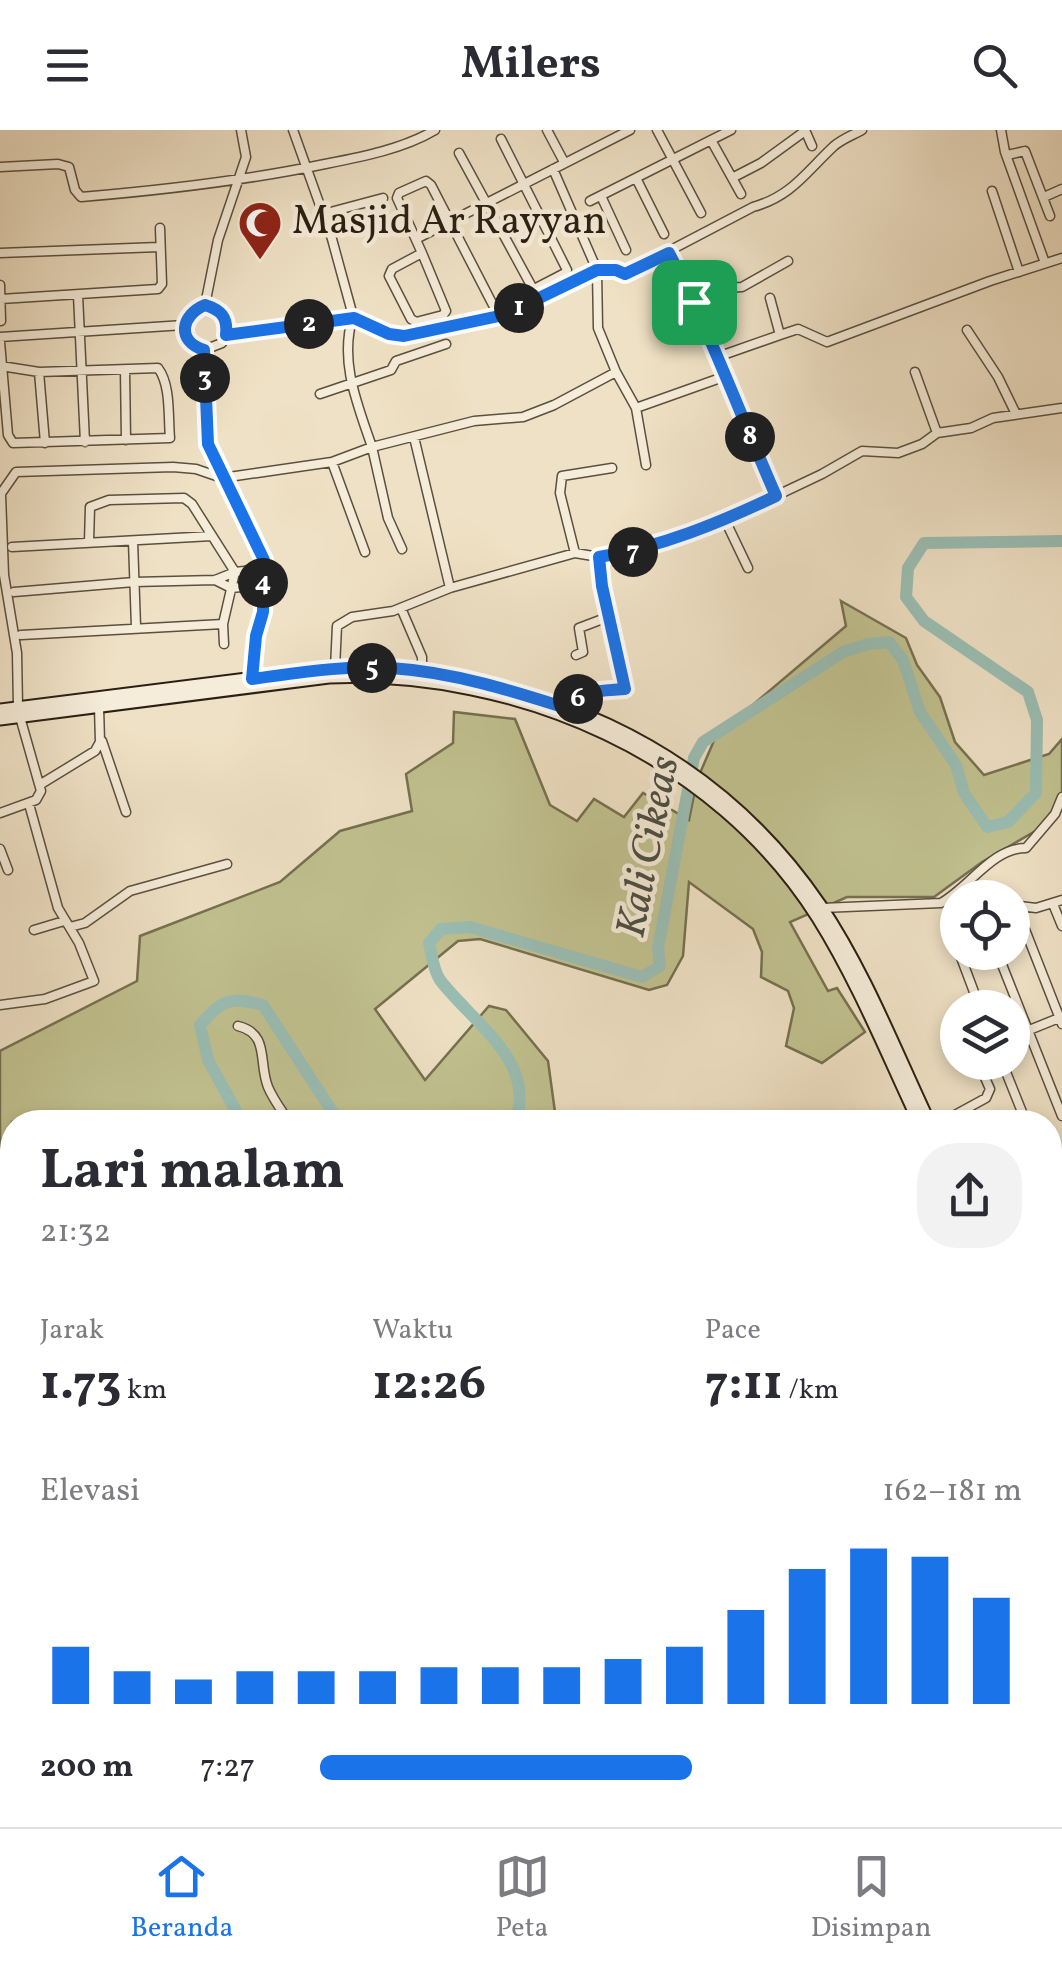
<!DOCTYPE html>
<html lang="id">
<meta charset="utf-8">
<style>
:root{--surface:#fff;--page:#f2f2f3;--text:#2b2b33;--muted:#7c7c81;--line:#e1e1e2;--accent:#1a73e8}
body{margin:0;font-family:Vollkorn,serif;background:var(--page);color:var(--text);height:100vh;display:flex;flex-direction:column;font-size:38px;white-space:nowrap}
*{box-sizing:border-box;margin:0}
p{font-size:32px;color:var(--muted)}
.icon{flex:none;width:55px;height:55px;fill:none;stroke:currentColor;stroke-width:2;stroke-linecap:round;stroke-linejoin:round}
.map{position:relative;flex:1;overflow:hidden}
.details{position:absolute;left:0px;top:980px;width:1062px;height:718px;display:flex;flex-direction:column;background:var(--surface);border-radius:40px 40px 0 0;box-shadow:0 5px 15px #0003}
.details>*{flex:none}
.buttons{position:absolute;left:940px;top:750px;display:grid;gap:20px}
.buttons a{display:grid;place-items:center;width:90px;height:90px;border-radius:50%;background:var(--surface);box-shadow:0 5px 15px #0003;font-size:50px}
.pin{position:absolute;display:grid;place-items:center;width:85px;height:85px;color:#fff;margin:-42px;border-radius:20px;box-shadow:0 5px 15px #0006}
.km{position:absolute;width:50px;height:50px;margin:-25px;border-radius:50%;background:#222;color:#fff;font-size:28px;line-height:50px;text-align:center}
.round{display:grid;place-items:center;flex:none;width:105px;height:105px;border-radius:40px;background:var(--page)}
.head{display:flex;align-items:center;justify-content:space-between;height:170px;padding:0 40px}
h1{font-size:55px;font-weight:700;line-height:75px}
.stats{display:grid;grid-template-columns:repeat(3,1fr);gap:15px;height:170px;padding:10px 40px}
.stats div{display:grid;align-content:center}
.stats b{font-size:50px;font-weight:700}
.stats small{font-size:28px;font-weight:400}
.stats p{font-size:28px}
.chart{height:280px;padding:20px 40px}
.chart p{display:flex;justify-content:space-between}
.chart svg{width:100%;height:180px;margin-top:10px;stroke:var(--accent);stroke-width:6}
ul{padding:0 40px;list-style:none;font-size:32px}
li{display:grid;grid-template-columns:160px 120px 1fr;align-items:center;height:75px}
li i{height:25px;border-radius:12px;background:var(--accent)}
header{display:flex;justify-content:space-between;align-items:center;height:130px;padding:0 40px;background:var(--surface);font-size:45px;font-weight:700}
.dock{display:flex;justify-content:space-around;align-items:center;height:140px;border-top:2px solid var(--line);background:var(--surface);font-size:28px;color:var(--muted)}
.dock a{display:grid;justify-items:center;gap:5px}
.dock .selected{color:var(--accent)}
.map>svg:first-child{display:block}
.green{fill:#c1c18f;stroke:#767050;stroke-width:2.5}
.lines{fill:none;stroke-linecap:round;stroke-linejoin:round}
.river{stroke:#9abeb4;stroke-width:12}
.street-casing{stroke:#5b503f;stroke-width:11}
.secondary-casing{stroke:#2a1f12;stroke-width:15}
.street{stroke:#f5ecd9;stroke-width:8}
.secondary{stroke:#f5ecd9;stroke-width:11}
.route-casing{stroke:#fff;stroke-width:20}
.route{stroke:#1a73e8;stroke-width:12}
.labels{text-anchor:middle;dominant-baseline:central;stroke-width:9;stroke-linejoin:round;paint-order:stroke}
.poi-label{font-size:40px;fill:#2a1f12;stroke:#f5ecd9;text-anchor:start}
.water-label{font-size:42px;font-style:italic;fill:#4c4f43;stroke:#f5ecd9}
</style>
<header><svg class="icon" aria-label="menu" viewBox="0 0 24 24"><path d="M4 6h16M4 12h16M4 18h16"/></svg>Milers<svg class="icon" aria-label="search" viewBox="0 0 24 24"><circle cx="10" cy="10" r="6"/><path d="M15 15l6 6"/></svg></header>
<div class="map">
<svg width="1062" height="1697" viewBox="0 0 1062 1697">
<rect width="100%" height="100%" fill="#efe1c5"/>
<filter id="stains"><feTurbulence type="fractalNoise" baseFrequency=".002" numOctaves="4"/><feColorMatrix values="0 0 0 0 .2 0 0 0 0 .09 0 0 0 0 .02 0 0 0 .5 -.17"/></filter>
<radialGradient id="worn" r=".72"><stop offset=".6" stop-color="#630" stop-opacity="0"/><stop offset="1" stop-color="#630" stop-opacity=".3"/></radialGradient>
<!-- green -->
<path class="green" d="M 841,471 L 906,508 L 917,535 L 940,567 L 955,612 L 984,645 L 1049,624 L 1062,609 L 1062,667 L 1051,692 L 982,732 L 934,767 L 847,767 L 790,792 L 828,861 L 837,858 L 865,902 L 822,933 L 786,916 L 794,878 L 788,861 L 761,847 L 762,822 L 753,799 L 689,752 L 683,826 L 667,855 L 649,860 L 480,809 L 458,811 L 375,879 L 425,950 L 489,876 L 506,880 L 548,931 L 555,982 L 550,992 L 12,992 L 12,1685 L 17,1685 L 19,1697 L 0,1697 L 0,921 L 137,851 L 140,806 L 280,752 L 340,701 L 412,681 L 406,644 L 453,613 L 454,582 L 515,589 L 550,675 L 577,691 L 594,669 L 624,687 L 643,663 L 689,690 L 697,650 L 716,606 L 846,496 Z"/>
<g class="lines">
<!-- river -->
<path class="river" d="M 242,992 L 208,930 L 200,895 C 223,870 228,866 263,875 L 339,992
M 515,992 C 538,932 472,892 440,850 C 433,840 432,825 429,813 L 441,799 L 470,797 L 642,847 L 660,836 L 658,818 L 694,628 L 703,612 L 843,522 L 868,514 L 889,512 L 903,530 L 920,582 L 956,635 L 964,663 L 987,697 L 1008,692 L 1036,663 L 1037,590 L 1028,562 L 924,491 L 906,467 L 908,438 L 924,413 L 1062,411
M 0,1322 L 12,1324"/>
<defs>
<path id="street" d="M 293,0 L 332,109 L 353,186 C 339,231 357,273 372,317 L 474,291 L 523,287 L 554,275 L 616,242 L 636,278 L 646,335
M 547,0 L 564,32
M 657,0 L 701,83
M 805,0 L 812,16
M 1001,0 L 1005,22 L 1045,133
M 711,10 L 741,64
M 459,23 L 533,159
M 1007,25 L 1025,21 L 1050,86
M 0,37 L 58,34 L 69,37 L 75,60 L 81,67 C 164,60 244,51 325,34 C 361,27 403,19 435,0
M 553,39 L 597,140 L 598,198 L 616,242
M 636,48 L 664,104
M 732,48 L 761,33 L 805,1
M 992,61 L 1019,142
M 601,66 L 626,120
M 1044,67 L 1062,59
M 590,71 L 731,0
M 323,84 L 383,68
M 416,109 L 630,0
M 0,123 L 159,117
M 422,123 L 446,181 L 443,185 L 416,192 L 411,189 L 389,146 L 392,139 L 422,123 L 397,68 L 399,63 L 426,51 L 431,55 L 493,175 L 505,174 L 565,143 L 567,140 L 501,9
M 669,123 C 710,202 740,284 776,366
M 0,155 L 1,191
M 78,165 L 85,312
M 1,169 L 158,159 L 162,154 L 160,98
M 694,172 L 725,158 L 742,157 L 788,131
M 205,175 L 218,110 L 246,27 L 241,0
M 697,178 L 725,164
M 967,200 L 998,247 L 1016,284
M 227,205 C 228,187 221,181 205,175 C 187,182 180,194 189,212 L 204,220 L 222,213 L 227,205 L 354,188 L 389,204 L 405,206 C 437,199 472,195 504,185 C 538,174 590,129 625,144 L 753,77 C 792,66 806,42 834,16 C 842,9 853,5 862,0
M 780,205 L 798,199 L 827,212 L 990,151 L 1062,128
M 0,207 L 184,195
M 0,212 L 8,305 L 13,313 L 170,308 C 168,286 171,255 158,238 L 39,242 L 1,236
M 204,220 L 208,314 L 264,430 L 263,482 L 256,506 L 252,549
M 720,226 L 780,205 L 770,168
M 125,240 L 126,310
M 39,242 L 45,313
M 915,242 L 937,303
M 320,264 L 391,240 L 396,231 L 446,214
M 636,278 L 726,246
M 414,307 L 450,458
M 332,332 L 365,422
M 0,365 L 16,342 L 173,337 L 196,339 L 222,348 L 332,332 L 372,317 L 388,388 L 402,419
M 1,365 L 4,445 L 17,523 L 18,577
M 725,390 L 748,438
M 133,411 L 136,497
M 89,412 L 90,377 L 109,370 L 184,368 L 192,374 L 235,442 L 223,494 L 224,514
M 12,417 L 212,406
M 575,423 L 560,363 L 562,346 L 612,338
M 215,450 L 231,458 L 263,455
M 14,462 L 134,452 L 215,450 L 235,442 L 263,439
M 401,478 L 422,527 L 422,542
M 21,505 L 223,494
M 576,525 L 583,522 L 579,498 L 608,487 L 599,427
M 335,538 L 337,496 L 352,487 L 393,481 L 450,458 L 575,423 L 599,427 L 636,421 L 725,390 L 822,344 L 862,321 L 898,323 L 922,314 L 937,303 L 971,298 L 993,288 L 1062,278
M 573,580 C 580,557 607,563 626,558 L 608,487
M 102,611 L 126,682
M 41,654 L 95,621 L 100,612 L 99,577
M 0,683 L 36,670 L 41,661 L 20,587
M 0,719 L 8,740
M 1015,774 L 1062,894
M 1053,774 L 1062,796
M 1012,775 L 1036,778 L 1062,770
M 822,778 L 941,773 C 970,757 992,718 1026,718 L 1055,684 L 1062,667
M 958,796 L 950,799 L 958,818
M 70,797 L 85,793 L 130,761 L 227,734
M 34,800 L 64,791
M 959,822 L 980,878
M 997,822 L 1062,986
M 0,875 L 45,869 L 94,851 L 79,813 L 58,778 L 29,674
M 238,896 C 270,904 258,932 268,957 C 273,969 282,981 289,992
M 1012,907 L 1059,888
M 1002,932 L 1026,992
M 942,992 L 986,968 L 990,959 L 978,932
M 1050,1036 L 1062,1032
M 1050,1051 L 1062,1046
M 1050,1060 L 1062,1055
M 0,1187 L 12,1205
M 1050,1539 L 1062,1536
M 239,1685 L 244,1697
M 393,1685 L 400,1697
M 479,1685 L 487,1697
M 494,1685 L 500,1697
M 524,1685 L 529,1697
M 870,1685 L 878,1697
M 748,1687 L 753,1697
M 575,1697 L 602,1685"/>
<path id="secondary" d="M 0,580 L 335,538 C 528,537 709,612 820,775 C 865,842 895,920 929,992
M 0,589 L 329,547 C 519,540 715,625 818,788 C 858,852 887,924 919,992
M 1050,1177 L 1062,1190
M 1050,1190 L 1062,1203"/>
</defs>
<!-- street casing -->
<use href="#street" class="street-casing"/>
<!-- secondary casing -->
<use href="#secondary" class="secondary-casing"/>
<!-- street -->
<use href="#street" class="street"/>
<!-- secondary -->
<use href="#secondary" class="secondary"/>
</g>
<g class="lines">
<defs>
<path id="route" d="M 669,123 C 710,202 740,284 776,366 C 719,393 661,417 599,427 L 602,456 L 625,559 C 605,561 580,558 572,580 C 513,561 453,542 391,538 C 344,535 298,543 252,549 L 256,506 L 263,482 L 264,430 L 208,314 L 204,220 C 176,211 181,185 205,175 C 221,180 228,187 226,205 L 354,188 L 389,204 L 404,206 L 504,185 L 597,140 L 616,140 L 625,144 Z"/>
</defs>
<!-- route casing -->
<use href="#route" class="route-casing"/>
<!-- route -->
<use href="#route" class="route"/>
</g>
<!-- icons -->
<defs>
<symbol id="mosque-pin" viewBox="-11 -11 22 30"><path d="M0 17L-7.5 6A9.5 9.5 0 1 1 7.5 6Z" fill="#8f2418" stroke="#f5ecd9"/><path d="M3.5-4.9A6 6 0 1 0 3.5 4.9A5 5 0 1 1 3.5-4.9Z" fill="#fff"/></symbol>
</defs>
<g fill-rule="evenodd">
<use href="#mosque-pin" x="235" y="68" width="50" height="68"/>
</g>
<g class="labels">
<!-- poi labels -->
<g class="poi-label">
<text x="292" y="93">Masjid Ar Rayyan</text>
</g>
<!-- water labels -->
<g class="water-label">
<text transform="translate(650 717) rotate(-79)">Kali Cikeas</text>
</g>
</g>
<rect width="100%" height="100%" filter="url(#stains)"/>
<rect width="100%" height="100%" fill="url(#worn)"/>
</svg>
<div class="buttons">
<a><svg class="icon" aria-label="locate" viewBox="0 0 24 24"><circle cx="12" cy="12" r="6"/><path d="M12 2v4M12 18v4M2 12h4M18 12h4"/></svg></a>
<a><svg class="icon" aria-label="layers" viewBox="0 0 24 24"><path d="M12 4l9 5-9 5-9-5zM3 14l9 5 9-5"/></svg></a>
</div>
<div class="pin" style="left:694px;top:172px;background:#1e9e55"><svg class="icon" aria-label="arrive" viewBox="0 0 24 24"><path d="M6 21V4h12l-3 4 3 4H6"/></svg></div>
<b class="km" style="left:519px;top:178px">1</b>
<b class="km" style="left:309px;top:194px">2</b>
<b class="km" style="left:205px;top:248px">3</b>
<b class="km" style="left:263px;top:453px">4</b>
<b class="km" style="left:372px;top:538px">5</b>
<b class="km" style="left:578px;top:569px">6</b>
<b class="km" style="left:633px;top:422px">7</b>
<b class="km" style="left:750px;top:307px">8</b>
<section class="details">
<div class="head"><div><h1>Lari malam</h1><p>21:32</p></div><a class="round"><svg class="icon" aria-label="share" viewBox="0 0 24 24"><path d="M12 15V3M7 8l5-5 5 5M5 13v7h14v-7"/></svg></a></div>
<div class="stats">
<div><p>Jarak</p><b>1.73<small> km</small></b></div>
<div><p>Waktu</p><b>12:26</b></div>
<div><p>Pace</p><b>7:11<small> /km</small></b></div>
</div>
<div class="chart"><p><span>Elevasi</span>162–181 m</p>
<svg viewBox="0 0 160 44" preserveAspectRatio="none"><path d="M5 44V30M15 44V36M25 44V38M35 44V36M45 44V36M55 44V36M65 44V35M75 44V35M85 44V35M95 44V33M105 44V30M115 44V21M125 44V11M135 44V6M145 44V8M155 44V18"/></svg>
</div>
<ul>
<li><b>200 m</b>7:27<i style="width:53%"></i></li>
</ul>
</section>
</div>
<nav class="dock">
<a class="selected"><svg class="icon" aria-label="home" viewBox="0 0 24 24"><path d="M3 11l9-7 9 7M6 9v11h12V9"/></svg>Beranda</a>
<a><svg class="icon" aria-label="map" viewBox="0 0 24 24"><path d="M3 6l6-2 6 2 6-2v14l-6 2-6-2-6 2zM9 4v14M15 6v14"/></svg>Peta</a>
<a><svg class="icon" aria-label="saved" viewBox="0 0 24 24"><path d="M7 4h10v16l-5-4-5 4z"/></svg>Disimpan</a>
</nav>
